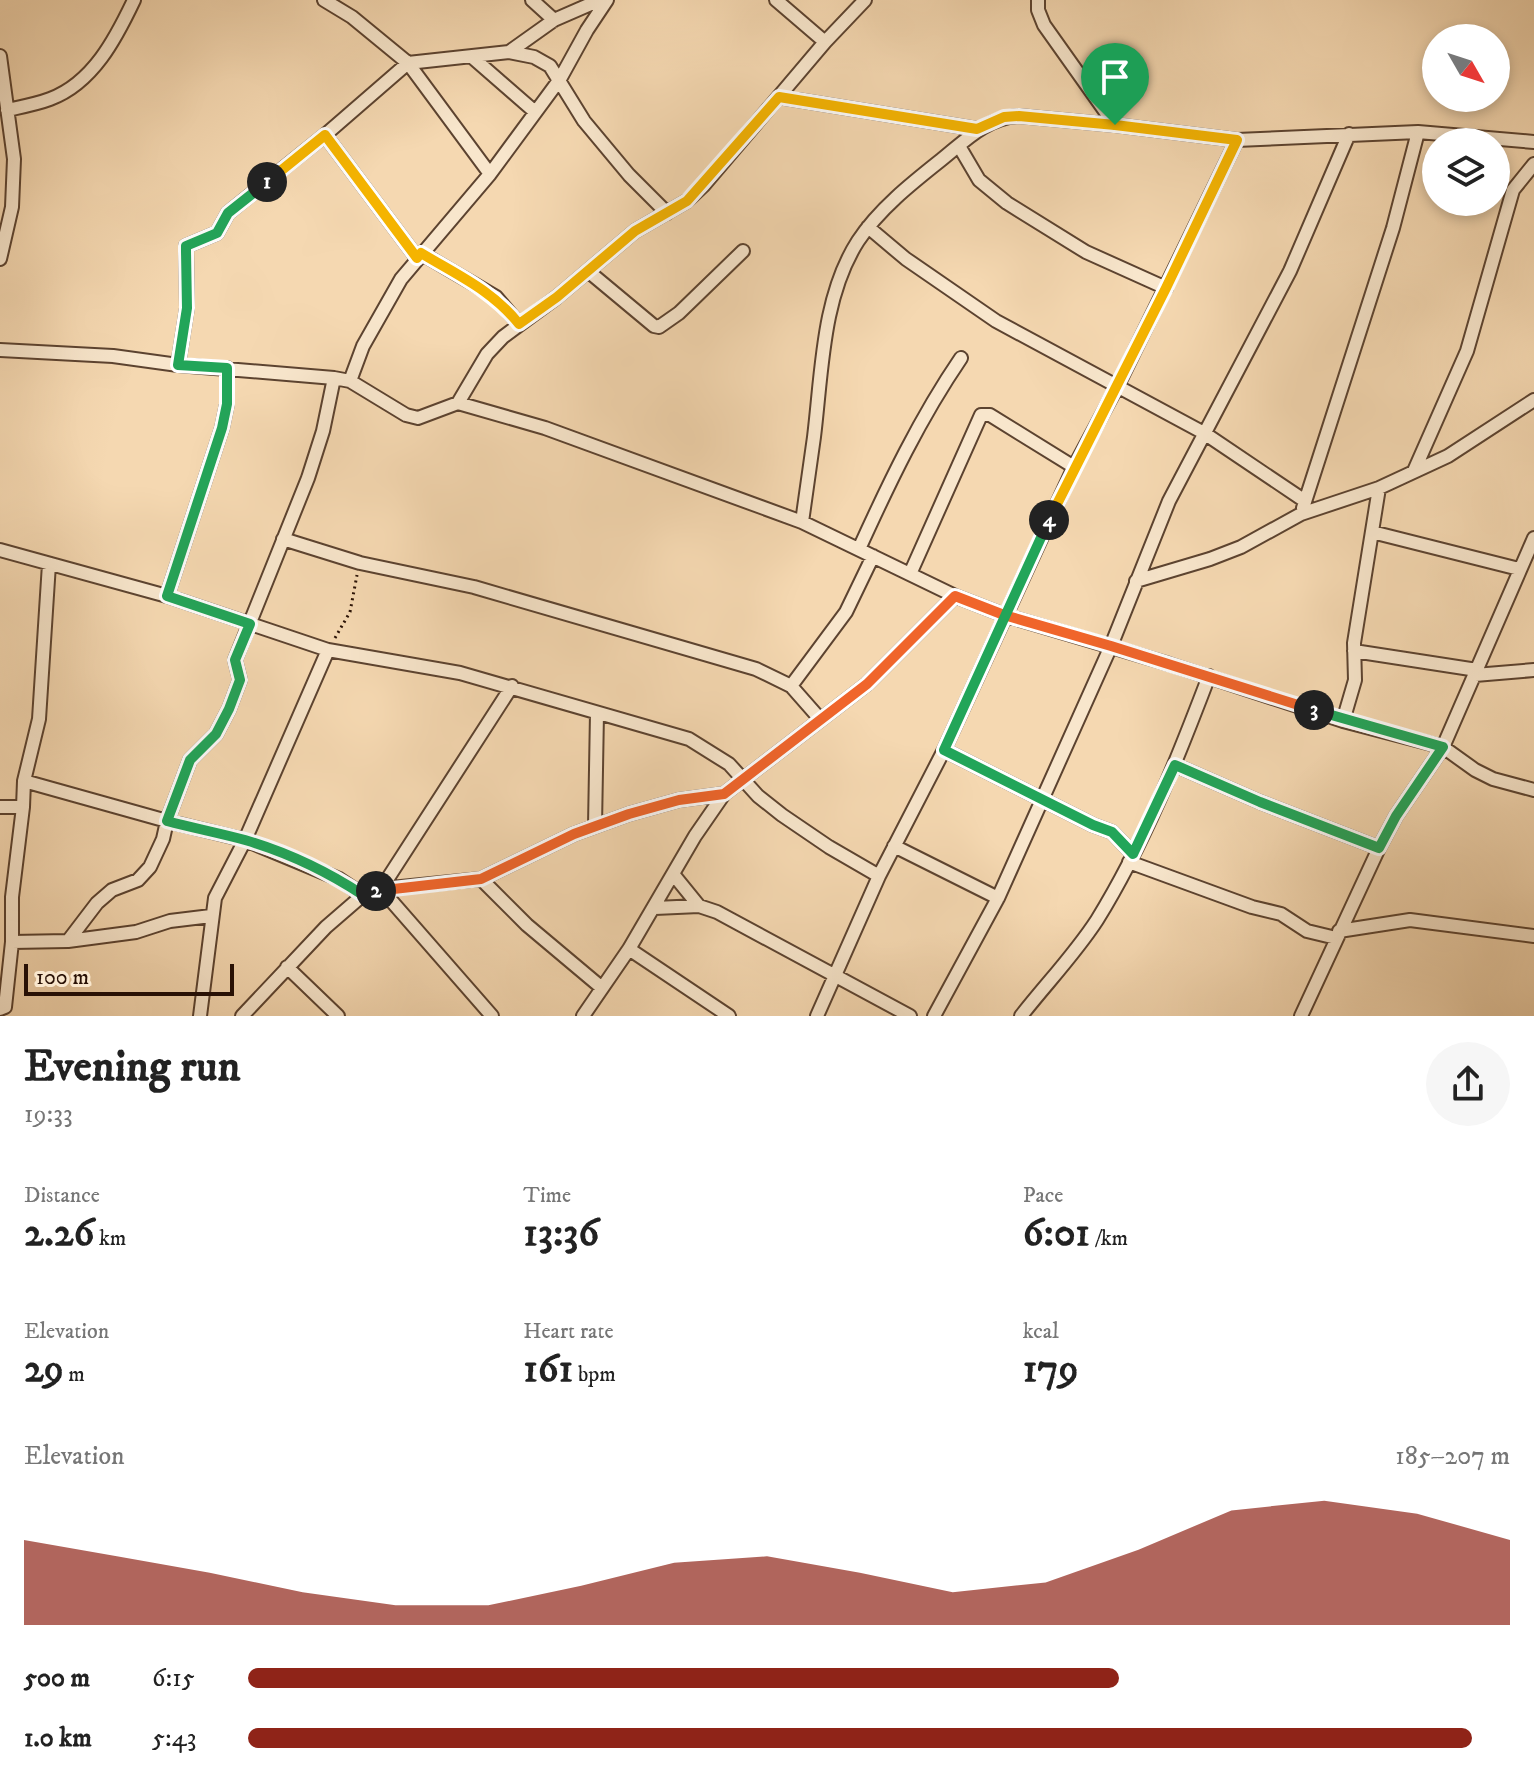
<!DOCTYPE html>
<meta charset="utf-8">
<style>
:root{--surface:#fff;--page:#f6f6f6;--text:#222;--muted:#767676;--accent:#8f2418}
body{margin:0;font-family:"IM FELL DW Pica",serif;background:var(--page);color:var(--text);height:100vh;display:flex;flex-direction:column;font-size:30px;white-space:nowrap}
*{box-sizing:border-box;margin:0}
p{font-size:26px;color:var(--muted)}
.icon{flex:none;width:44px;height:44px;fill:none;stroke:currentColor;stroke-width:2;stroke-linecap:round;stroke-linejoin:round}
.map{position:relative;height:1016px;overflow:hidden}
.details{display:flex;flex-direction:column;background:var(--surface);flex:1}
.details>*{flex:none}
.needle{width:52px;rotate:129deg}
.buttons{position:absolute;left:1422px;top:24px;display:grid;gap:16px}
.buttons a{display:grid;place-items:center;width:88px;height:88px;border-radius:50%;background:var(--surface);box-shadow:0 4px 12px #0003;font-size:40px}
.scale{position:absolute;left:24px;bottom:20px;width:210px;box-sizing:border-box;padding-left:8px;border:4px solid #291105;border-top:0;font-size:22px;line-height:28px;white-space:nowrap;color:#291105;-webkit-text-stroke:6px #f8e6cc;paint-order:stroke}
.pin{position:absolute;display:grid;place-items:center;width:68px;height:68px;color:#fff;margin:-82px -34px;border-radius:50% 50% 50% 0;rotate:-45deg;box-shadow:0 0 8px #0007}
.pin .icon{rotate:45deg}
.km{position:absolute;width:40px;height:40px;margin:-20px;border-radius:50%;background:#222;color:#fff;font-size:22px;line-height:40px;text-align:center}
.round{display:grid;place-items:center;flex:none;width:84px;height:84px;border-radius:42px;background:var(--page)}
.overview{display:flex;align-items:center;justify-content:space-between;height:136px;padding:0 24px}
h1{font-size:44px;font-weight:800;line-height:60px}
.metrics{display:grid;grid-template-columns:repeat(3,1fr);gap:12px;height:136px;padding:8px 24px}
.metrics div{display:grid;align-content:center}
.metrics b{font-size:40px;font-weight:800}
.metrics small{font-size:22px;font-weight:400}
.metrics p{font-size:22px}
.chart{height:224px;padding:16px 24px}
.chart p{display:flex;justify-content:space-between}
.chart svg{width:100%;height:144px;margin-top:8px;fill:var(--accent);opacity:.7}
ul{padding:0 24px;list-style:none;font-size:26px}
li{display:grid;grid-template-columns:128px 96px 1fr;align-items:center;height:60px}
li i{height:20px;border-radius:10px;background:var(--accent)}
.map>svg:first-child{display:block}
.lines{fill:none;stroke-linecap:round;stroke-linejoin:round}
.street-casing{stroke:#5c4330;stroke-width:16}
.path{stroke:#291105;stroke-width:3;stroke-dasharray:2 4;stroke-linecap:butt}
.street{stroke:#f8e6cc;stroke-width:12}
.split-1-casing{stroke:#fff;stroke-width:16}
.split-2-casing{stroke:#fff;stroke-width:16}
.split-3-casing{stroke:#fff;stroke-width:16}
.split-4-casing{stroke:#fff;stroke-width:16}
.split-5-casing{stroke:#fff;stroke-width:16}
.split-1{stroke:#f5b400;stroke-width:10}
.split-2{stroke:#22a559;stroke-width:10}
.split-3{stroke:#f0652b;stroke-width:10}
.split-4{stroke:#22a559;stroke-width:10}
.split-5{stroke:#f5b400;stroke-width:10}
</style>
<div class="map">
<svg width="1534" height="1016" viewBox="0 0 1534 1016">
<rect width="100%" height="100%" fill="#f5d8b1"/>
<filter id="stains"><feTurbulence type="fractalNoise" baseFrequency=".0025" numOctaves="4"/><feColorMatrix values="0 0 0 0 .2 0 0 0 0 .09 0 0 0 0 .02 0 0 0 .5 -.17"/></filter>
<radialGradient id="worn" r=".72"><stop offset=".6" stop-color="#630" stop-opacity="0"/><stop offset="1" stop-color="#630" stop-opacity=".3"/></radialGradient>
<g class="lines">
<defs>
<path id="street" d="M 324,0 L 352,17 L 408,63 L 490,174
M 532,0 L 554,20
M 776,0 L 825,42
M 1038,0 L 1038,10 L 1044,25 L 1115,125
M 509,52 L 534,57 L 550,66 L 584,121 L 629,175 L 667,213
M 0,56 L 14,159 L 12,207 L 0,259
M 472,57 L 534,111
M 779,97 L 977,129
M 7,110 C 21,107 37,104 50,99 C 93,83 116,38 134,0
M 325,135 L 417,258
M 959,146 L 979,180 L 1007,203 L 1086,252 L 1166,288
M 868,227 L 906,259 L 996,321 L 1204,433 L 1305,501
M 421,253 L 496,297 L 519,324
M 588,271 L 654,326 L 659,327 L 679,313 L 743,251
M 0,350 L 113,356 L 178,365 L 334,378 L 350,381 L 406,415 L 418,418 L 458,403 L 545,428 L 802,522 L 955,596 L 1004,615 L 1169,664 L 1343,721 L 1443,747 L 1475,770 L 1493,779 L 1534,790
M 178,365 L 187,308 L 186,246 L 217,233 L 228,213 L 325,135 L 408,63 L 509,52 L 554,20 L 600,0
M 350,381 L 363,346 L 401,279 L 490,174 L 560,79 L 587,30 L 607,0
M 458,403 L 487,354 L 503,337 L 557,297 L 635,231 L 687,201 L 703,186 L 825,42 L 865,0
M 1414,471 L 1467,351 L 1513,190 L 1534,164
M 1303,508 L 1393,228 L 1418,132
M 802,522 C 806,493 810,465 814,437 C 822,372 822,297 858,241 C 879,209 912,183 941,160 C 966,140 986,118 1019,116 L 1115,125 L 1237,140 L 1418,132 L 1534,142
M 1372,532 L 1519,569
M 283,539 L 360,563 L 474,587 L 756,669 L 791,686 L 820,719
M 859,549 C 889,483 920,418 961,358
M 0,550 L 167,596 L 328,650 L 460,673 L 689,739 L 729,764 L 758,796 L 782,815 L 829,847 L 879,876
M 910,574 L 981,415 L 990,415 L 1074,467
M 1136,581 L 1210,559 L 1241,547 L 1301,514 L 1379,488 L 1448,456 L 1534,400
M 167,596 L 222,428 L 227,404 L 227,368
M 1354,651 L 1477,670
M 1475,675 L 1534,670
M 791,686 L 846,612 L 873,556
M 1343,721 L 1355,680 L 1354,643 L 1379,488
M 944,750 L 1093,825 L 1112,832 L 1133,854
M 1175,765 L 1260,802 L 1379,848
M 24,781 L 167,821 L 245,840 L 339,879 L 363,895
M 0,807 L 23,807
M 595,826 L 597,713
M 894,846 L 998,898
M 1129,862 L 1252,907 L 1281,914 L 1307,931 L 1336,938
M 673,874 L 699,906
M 481,879 L 527,925 L 602,988
M 655,908 L 699,906 L 717,912 L 910,1016
M 1339,931 L 1410,920 L 1534,936
M 68,941 L 136,932 L 170,921 L 211,916
M 12,942 L 12,897 L 23,807 L 24,781 L 39,719 L 49,564
M 629,949 L 729,1016
M 287,967 L 338,1016
M 0,1009 L 5,1007 L 12,942 L 68,941 L 97,903 L 112,890 L 138,880 L 150,867 L 163,839 L 167,821 L 190,760 L 216,734 L 229,709 L 240,680 L 235,660 L 308,478 L 323,431 L 334,378
M 200,1016 L 215,898 L 245,840 L 328,650
M 242,1016 L 326,927 L 363,895 L 381,889 L 481,879 L 574,834 L 629,814 L 679,800 L 724,794 L 867,684 L 955,596
M 492,1016 L 381,889 L 512,686
M 583,1016 L 629,949 L 695,836 L 724,794
M 817,1016 L 879,876 L 944,750 L 1074,467 L 1118,385 L 1237,140
M 934,1016 L 998,898 L 1111,646 L 1169,501 L 1290,271 L 1349,134
M 1021,1016 C 1046,984 1075,954 1097,920 C 1144,844 1177,760 1209,676
M 1301,1016 L 1379,848 L 1396,816 L 1443,747 L 1534,538"/>
</defs>
<!-- street casing -->
<use href="#street" class="street-casing"/>
<!-- path -->
<path class="path" d="M 335,638 L 350,612 L 357,575"/>
<!-- street -->
<use href="#street" class="street"/>
</g>
<g class="lines">
<defs>
<path id="split-1" d="M 267,182 L 325,135 L 417,258 L 421,253 C 457,275 492,290 519,324 L 557,297 L 635,231 L 687,201 L 779,97 L 977,129 L 1004,117 L 1019,116 L 1115,125"/>
<path id="split-2" d="M 267,182 L 228,213 L 217,233 L 186,246 L 186,251 L 187,308 L 178,365 L 227,368 L 227,404 L 222,428 L 167,596 L 250,624 L 235,660 L 240,680 L 229,709 L 216,734 L 190,760 L 167,821 C 193,828 219,833 245,840 C 286,852 328,872 363,895 L 376,891"/>
<path id="split-3" d="M 376,891 L 481,879 L 574,834 L 629,814 L 679,800 L 724,794 L 867,684 L 955,596 L 1004,615 L 1111,646 L 1314,710"/>
<path id="split-4" d="M 1049,520 L 944,750 L 1093,825 L 1112,832 L 1133,854 L 1175,765 L 1260,802 L 1379,848 L 1396,816 L 1443,747 L 1314,710"/>
<path id="split-5" d="M 1049,520 L 1166,288 L 1237,140 L 1115,125"/>
</defs>
<!-- split-1 casing -->
<use href="#split-1" class="split-1-casing"/>
<!-- split-2 casing -->
<use href="#split-2" class="split-2-casing"/>
<!-- split-3 casing -->
<use href="#split-3" class="split-3-casing"/>
<!-- split-4 casing -->
<use href="#split-4" class="split-4-casing"/>
<!-- split-5 casing -->
<use href="#split-5" class="split-5-casing"/>
<!-- split-1 -->
<use href="#split-1" class="split-1"/>
<!-- split-2 -->
<use href="#split-2" class="split-2"/>
<!-- split-3 -->
<use href="#split-3" class="split-3"/>
<!-- split-4 -->
<use href="#split-4" class="split-4"/>
<!-- split-5 -->
<use href="#split-5" class="split-5"/>
</g>
<rect width="100%" height="100%" filter="url(#stains)"/>
<rect width="100%" height="100%" fill="url(#worn)"/>
</svg>
<div class="buttons">
<a><svg class="needle" viewBox="-14 -14 28 28"><path d="M0-13l5 13h-10z" fill="#e53935"/><path d="M0 13l5-13h-10z" fill="#767676"/></svg></a>
<a><svg class="icon" aria-label="layers" viewBox="0 0 24 24"><path d="M12 4l9 5-9 5-9-5zM3 14l9 5 9-5"/></svg></a>
</div>
<div class="scale">100 m</div>
<div class="pin" style="left:1115px;top:125px;background:#1e9e55"><svg class="icon" aria-label="arrive" viewBox="0 0 24 24"><path d="M6 21V4h12l-3 4 3 4H6"/></svg></div>
<b class="km" style="left:267px;top:182px">1</b>
<b class="km" style="left:376px;top:891px">2</b>
<b class="km" style="left:1314px;top:710px">3</b>
<b class="km" style="left:1049px;top:520px">4</b>
</div>
<section class="details">
<div class="overview"><div><h1>Evening run</h1><p>19:33</p></div><a class="round"><svg class="icon" aria-label="share" viewBox="0 0 24 24"><path d="M12 15V3M7 8l5-5 5 5M5 13v7h14v-7"/></svg></a></div>
<div class="metrics">
<div><p>Distance</p><b>2.26<small> km</small></b></div>
<div><p>Time</p><b>13:36</b></div>
<div><p>Pace</p><b>6:01<small> /km</small></b></div>
</div>
<div class="metrics">
<div><p>Elevation</p><b>29<small> m</small></b></div>
<div><p>Heart rate</p><b>161<small> bpm</small></b></div>
<div><p>kcal</p><b>179</b></div>
</div>
<div class="chart"><p><span>Elevation</span>185–207 m</p>
<svg viewBox="0 0 160 44" preserveAspectRatio="none"><path d="M0 44V18L10 23L20 28L30 34L40 38L50 38L60 32L70 25L80 23L90 28L100 34L110 31L120 21L130 9L140 6L150 10L160 18V44z"/></svg>
</div>
<ul>
<li><b>500 m</b>6:15<i style="width:69%"></i></li>
<li><b>1.0 km</b>5:43<i style="width:97%"></i></li>
</ul>
</section>
